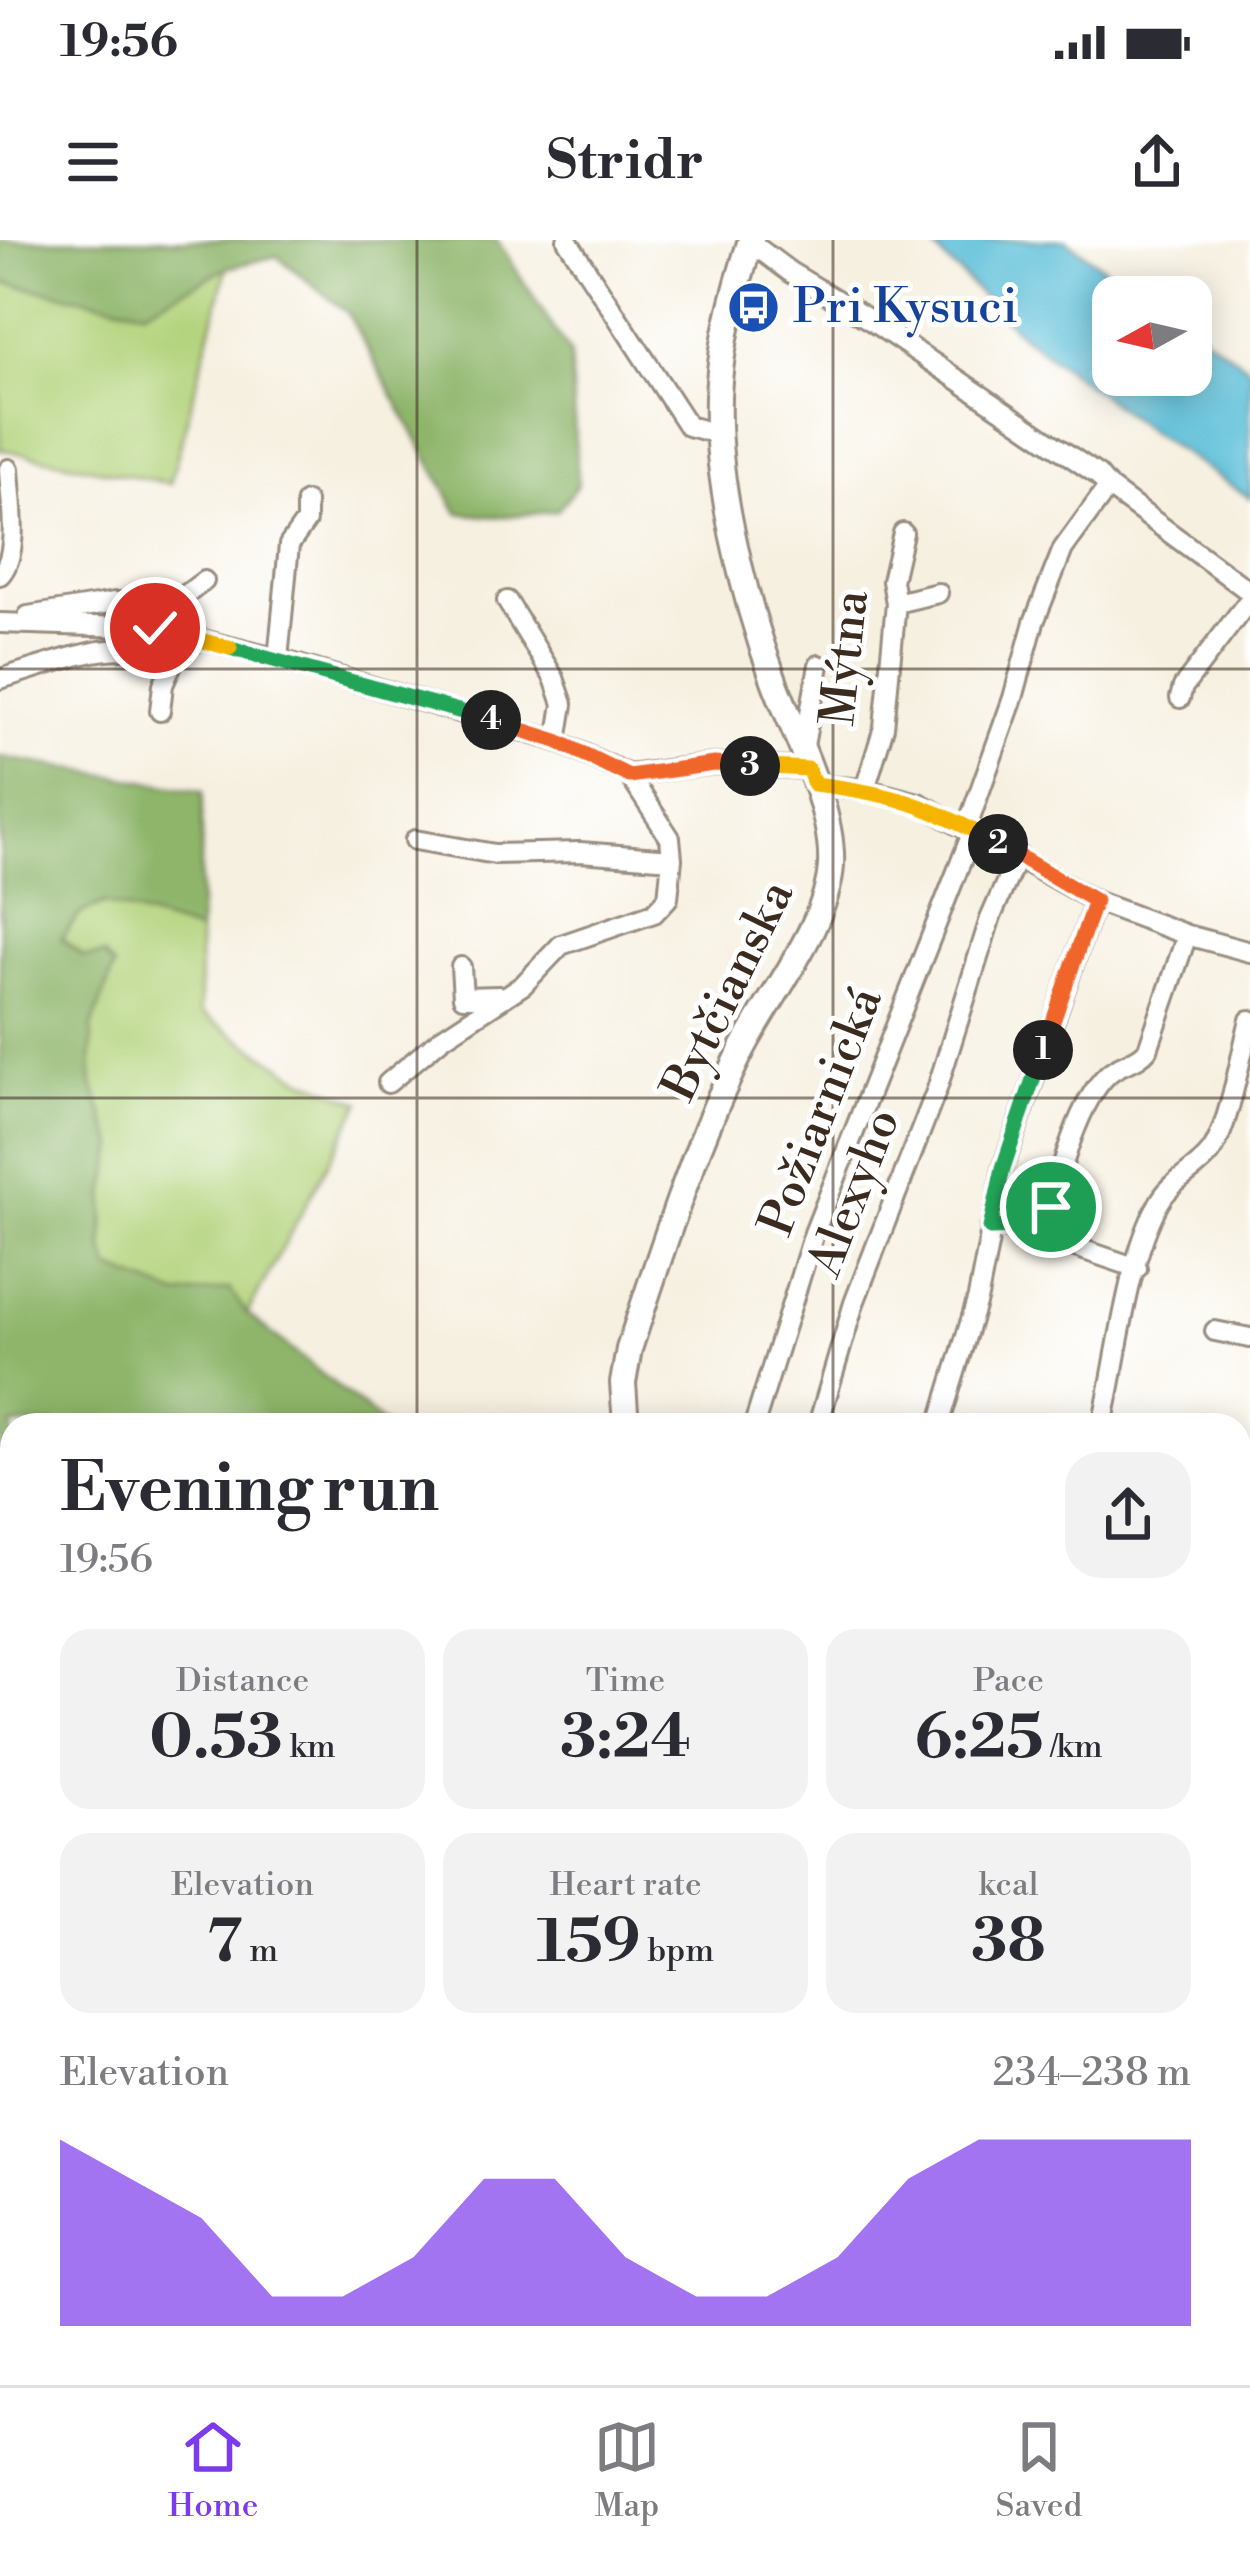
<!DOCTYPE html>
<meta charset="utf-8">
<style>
:root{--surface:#fff;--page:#f2f2f3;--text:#2b2b33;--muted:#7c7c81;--line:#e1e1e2;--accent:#7c3aed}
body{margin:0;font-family:"Libre Bodoni",serif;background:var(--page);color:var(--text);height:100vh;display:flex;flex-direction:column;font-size:45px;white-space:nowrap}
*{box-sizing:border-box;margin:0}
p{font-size:39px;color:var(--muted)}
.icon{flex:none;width:66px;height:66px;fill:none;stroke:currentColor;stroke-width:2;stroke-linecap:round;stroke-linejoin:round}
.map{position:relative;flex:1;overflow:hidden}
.sheet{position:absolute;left:0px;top:1173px;width:1251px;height:972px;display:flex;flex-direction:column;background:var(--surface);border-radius:36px 36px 0 0;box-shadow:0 6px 30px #0003}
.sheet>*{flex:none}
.needle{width:78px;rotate:262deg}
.buttons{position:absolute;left:1092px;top:36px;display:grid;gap:24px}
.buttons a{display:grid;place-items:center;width:120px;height:120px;border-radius:24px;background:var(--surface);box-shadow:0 6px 30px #0003;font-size:60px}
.pin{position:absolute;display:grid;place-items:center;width:102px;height:102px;color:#fff;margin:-51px;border:6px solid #fff;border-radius:50%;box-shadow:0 3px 12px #0007}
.km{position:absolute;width:60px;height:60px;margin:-30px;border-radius:50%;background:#222;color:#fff;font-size:33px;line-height:60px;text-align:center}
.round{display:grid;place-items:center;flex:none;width:126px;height:126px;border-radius:36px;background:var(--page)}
.overview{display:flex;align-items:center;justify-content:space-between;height:204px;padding:0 60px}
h1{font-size:66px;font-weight:700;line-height:90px}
.metrics{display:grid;grid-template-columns:repeat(3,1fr);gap:18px;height:204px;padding:12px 60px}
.metrics div{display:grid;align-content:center;border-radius:30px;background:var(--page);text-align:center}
.metrics b{font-size:60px;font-weight:700}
.metrics small{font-size:33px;font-weight:400}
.metrics p{font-size:33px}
.chart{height:336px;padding:24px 60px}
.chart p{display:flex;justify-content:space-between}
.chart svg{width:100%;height:216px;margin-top:12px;fill:var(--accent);opacity:.7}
.status{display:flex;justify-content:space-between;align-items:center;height:84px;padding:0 60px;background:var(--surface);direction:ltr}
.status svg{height:33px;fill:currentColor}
header{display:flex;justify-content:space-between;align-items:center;height:156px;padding:0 60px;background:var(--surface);font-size:54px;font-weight:700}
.tabs{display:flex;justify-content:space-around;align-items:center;height:168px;border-top:3px solid var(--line);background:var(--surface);font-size:33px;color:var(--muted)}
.tabs a{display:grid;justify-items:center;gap:6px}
.tabs .active{color:var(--accent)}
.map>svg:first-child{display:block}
.green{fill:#b3d37b;stroke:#777e4c;stroke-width:3}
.forest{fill:#8eb56b;stroke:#647044;stroke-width:3}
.water{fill:#59bdd7;stroke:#4a747a;stroke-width:3}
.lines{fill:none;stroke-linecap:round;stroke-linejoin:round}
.minor-casing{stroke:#988d7f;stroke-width:24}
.major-casing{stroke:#988d7f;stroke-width:30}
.minor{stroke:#fff;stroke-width:18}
.major{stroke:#fff;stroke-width:24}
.split-1-casing{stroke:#fff;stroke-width:24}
.split-2-casing{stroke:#fff;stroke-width:24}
.split-3-casing{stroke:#fff;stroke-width:24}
.split-4-casing{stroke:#fff;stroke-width:24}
.split-5-casing{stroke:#fff;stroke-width:24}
.split-6-casing{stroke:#fff;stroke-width:24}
.split-1{stroke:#22a559;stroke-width:15}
.split-2{stroke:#f0652b;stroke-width:15}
.split-3{stroke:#f5b400;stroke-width:15}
.split-4{stroke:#f0652b;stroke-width:15}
.split-5{stroke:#22a559;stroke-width:15}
.split-6{stroke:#f5b400;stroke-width:15}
.grid{fill:none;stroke:#3b2a1e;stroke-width:3;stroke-opacity:0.55}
.labels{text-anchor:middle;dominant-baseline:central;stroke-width:10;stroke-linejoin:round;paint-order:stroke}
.transit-label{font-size:48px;fill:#164399;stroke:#fff;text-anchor:start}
.street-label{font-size:48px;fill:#3b2a1e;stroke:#fff}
</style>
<div class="status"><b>19:56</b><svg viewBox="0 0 49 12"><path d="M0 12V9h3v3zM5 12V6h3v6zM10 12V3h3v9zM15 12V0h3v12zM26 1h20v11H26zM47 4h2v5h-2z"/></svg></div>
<header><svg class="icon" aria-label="menu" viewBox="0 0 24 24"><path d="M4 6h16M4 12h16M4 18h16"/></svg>Stridr<svg class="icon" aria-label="share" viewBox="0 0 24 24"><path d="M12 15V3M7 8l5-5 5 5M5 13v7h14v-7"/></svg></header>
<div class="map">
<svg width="1250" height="2145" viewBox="0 0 1250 2145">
<rect width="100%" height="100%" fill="#fff"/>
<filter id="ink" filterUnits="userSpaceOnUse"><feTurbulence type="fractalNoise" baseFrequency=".00833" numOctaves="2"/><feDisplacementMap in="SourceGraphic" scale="24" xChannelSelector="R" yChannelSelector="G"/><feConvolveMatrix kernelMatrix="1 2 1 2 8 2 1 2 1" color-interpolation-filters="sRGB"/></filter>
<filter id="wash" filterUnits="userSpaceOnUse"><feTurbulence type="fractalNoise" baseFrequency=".004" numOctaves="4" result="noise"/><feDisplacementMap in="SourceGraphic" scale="48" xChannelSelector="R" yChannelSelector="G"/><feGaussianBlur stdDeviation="2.7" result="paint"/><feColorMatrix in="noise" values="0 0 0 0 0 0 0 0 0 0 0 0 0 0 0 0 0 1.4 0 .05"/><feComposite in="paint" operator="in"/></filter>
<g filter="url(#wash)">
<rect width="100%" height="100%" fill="#f6f0e0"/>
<!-- green -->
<path class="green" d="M 227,28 L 170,244 L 0,209 L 0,42 L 144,70 Z
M 105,663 L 199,692 L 200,773 L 300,838 L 361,862 L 247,1074 L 230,1049 L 179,1056 L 109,1029 L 103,1006 L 105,953 L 115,906 L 91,841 L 92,786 L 114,727 L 83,717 L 61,698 L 81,673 Z
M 11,1296 L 12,1918 L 0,1969 L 0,1297 Z"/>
<!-- forest -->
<path class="forest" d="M 0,0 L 497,0 L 570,114 L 578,244 L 557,271 L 498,277 L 458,273 L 347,72 L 277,16 L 227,28 L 144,70 L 0,42 Z
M 0,517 L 203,551 L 199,692 L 105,663 L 81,673 L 61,698 L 83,717 L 104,715 L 114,727 L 92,786 L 91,841 L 115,906 L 105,953 L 103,1006 L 109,1028 L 179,1056 L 230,1049 L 247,1074 L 385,1185 L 12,1185 L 12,1297 L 0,1297 Z"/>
<!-- water -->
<path class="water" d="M 926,0 L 1066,0 L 1144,57 L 1113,57 L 1113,135 L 1191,135 L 1191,87 L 1250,128 L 1250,258 L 1151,192 L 1021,95 Z"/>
</g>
<g filter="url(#ink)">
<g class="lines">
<defs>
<path id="minor" d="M 567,0 L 688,186 L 718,194
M 750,2 L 790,32 L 873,82 L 1098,235 L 1108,247 L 1250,352
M 0,335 C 21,312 10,258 9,229
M 507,361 L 554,438 L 563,464 L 557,501
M 896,363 L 938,353
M 28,376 L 115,362 L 176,362 L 204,341
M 0,383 L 155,388 L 278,419 L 557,501 L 629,535 L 714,524 L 808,529
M 278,419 L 289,305 L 306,281 L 306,262
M 0,439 C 31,430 62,418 94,412 C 130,405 164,414 199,401
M 1180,458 L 1183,447 L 1250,359
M 160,471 L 163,445 L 179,408
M 803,511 L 819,425
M 813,545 L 865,549 L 919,563 L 1095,661 L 1187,695 L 1250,712
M 865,549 L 884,487 L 896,363 L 892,341 L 903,293
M 967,587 L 1013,458 L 1034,382 L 1063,309 L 1108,247
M 415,600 L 495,614 L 580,612 L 672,619
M 461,727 L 463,757 L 499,756
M 388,843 L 442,798 L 523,745 L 561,705 L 654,673 L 668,658 L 672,619 L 670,598 L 629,535
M 990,988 L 1016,987 L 1137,1028
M 1043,996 C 1056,950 1074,866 1108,834 C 1121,822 1137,823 1148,809 L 1187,695
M 1215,1091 L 1250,1098
M 754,1185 L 814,993 L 973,591
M 818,1185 L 854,1063 L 937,849 L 990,679 L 1018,615
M 939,1185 L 978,1057 L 1003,928 L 1095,661
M 1102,1185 C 1117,1120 1127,1020 1159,963 C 1171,940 1196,932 1211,912 C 1229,887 1241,813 1250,780
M 1239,1319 L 1250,1291
M 1239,1389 L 1250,1391
M 1239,1499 L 1250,1501
M 11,2145 L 16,2133
M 328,2145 L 332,2133
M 420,2145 L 424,2133
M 695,2145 L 699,2133
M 1044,2145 L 1045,2133"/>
<path id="major" d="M 626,1185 L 623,1143 L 629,1109 C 662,1010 694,906 741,812 C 768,758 828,685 831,625 C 834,569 795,495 775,443 C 744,360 711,230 719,141 C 723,93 736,46 751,0
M 756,2145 L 756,2133"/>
</defs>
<!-- minor casing -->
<use href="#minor" class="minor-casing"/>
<!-- major casing -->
<use href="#major" class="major-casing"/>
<!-- minor -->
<use href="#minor" class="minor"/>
<!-- major -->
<use href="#major" class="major"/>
</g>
</g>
<g class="lines" filter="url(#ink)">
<defs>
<path id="split-1" d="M 1043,810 L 1003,928 L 990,988 L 1016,987 L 1043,995 L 1051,967"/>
<path id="split-2" d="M 998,604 L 1095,661 L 1043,810"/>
<path id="split-3" d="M 750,526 L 808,529 L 814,544 C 892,553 929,565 998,604"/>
<path id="split-4" d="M 491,480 L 557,501 L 629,536 L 714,524 L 750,526"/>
<path id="split-5" d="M 230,408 L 491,480"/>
<path id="split-6" d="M 155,388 L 230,408"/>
</defs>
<!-- split-1 casing -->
<use href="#split-1" class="split-1-casing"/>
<!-- split-2 casing -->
<use href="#split-2" class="split-2-casing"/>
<!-- split-3 casing -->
<use href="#split-3" class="split-3-casing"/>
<!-- split-4 casing -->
<use href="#split-4" class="split-4-casing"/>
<!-- split-5 casing -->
<use href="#split-5" class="split-5-casing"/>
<!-- split-6 casing -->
<use href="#split-6" class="split-6-casing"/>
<!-- split-1 -->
<use href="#split-1" class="split-1"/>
<!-- split-2 -->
<use href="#split-2" class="split-2"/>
<!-- split-3 -->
<use href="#split-3" class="split-3"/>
<!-- split-4 -->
<use href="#split-4" class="split-4"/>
<!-- split-5 -->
<use href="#split-5" class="split-5"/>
<!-- split-6 -->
<use href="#split-6" class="split-6"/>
</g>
<!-- grid -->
<path class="grid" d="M 417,0 L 417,1185M 833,0 L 833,1185M 0,429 L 1250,429M 0,858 L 1250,858M 0,1287 L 12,1287M 1239,1287 L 1250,1287M 0,1716 L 12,1716M 1239,1716 L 1250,1716M 417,2133 L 417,2145M 833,2133 L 833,2145"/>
<!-- icons -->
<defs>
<symbol id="bus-disc" viewBox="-11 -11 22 22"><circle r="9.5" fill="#1a4fb4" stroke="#fff"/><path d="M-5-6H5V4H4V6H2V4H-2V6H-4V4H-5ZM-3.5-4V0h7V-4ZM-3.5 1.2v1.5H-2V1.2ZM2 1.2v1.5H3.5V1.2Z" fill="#fff"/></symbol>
</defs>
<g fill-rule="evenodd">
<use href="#bus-disc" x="724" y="38" width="59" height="59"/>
</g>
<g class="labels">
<!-- transit labels -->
<g class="transit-label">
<text x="793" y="68">Pri Kysuci</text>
</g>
<!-- street labels -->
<g class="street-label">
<text transform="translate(846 418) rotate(-84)">Mýtna</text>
<text transform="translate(729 751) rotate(-64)">Bytčianska</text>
<text transform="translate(822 872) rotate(-69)">Požiarnická</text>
<text transform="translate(855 953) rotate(-69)">Alexyho</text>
</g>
</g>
</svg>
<div class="buttons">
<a><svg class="needle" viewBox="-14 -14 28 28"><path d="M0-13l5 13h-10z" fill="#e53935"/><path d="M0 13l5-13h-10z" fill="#7c7c81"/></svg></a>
</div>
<div class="pin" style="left:1051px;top:967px;background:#1e9e55"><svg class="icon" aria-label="arrive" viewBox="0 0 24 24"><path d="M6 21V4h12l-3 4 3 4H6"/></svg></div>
<div class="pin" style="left:155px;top:388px;background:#d93025"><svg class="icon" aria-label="check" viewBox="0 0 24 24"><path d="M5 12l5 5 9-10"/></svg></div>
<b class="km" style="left:1043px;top:810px">1</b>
<b class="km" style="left:998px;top:604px">2</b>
<b class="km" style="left:750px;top:526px">3</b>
<b class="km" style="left:491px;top:480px">4</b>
<section class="sheet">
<div class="overview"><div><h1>Evening run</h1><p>19:56</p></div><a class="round"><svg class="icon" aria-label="share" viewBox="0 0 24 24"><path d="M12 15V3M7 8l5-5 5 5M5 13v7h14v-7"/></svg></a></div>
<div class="metrics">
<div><p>Distance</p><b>0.53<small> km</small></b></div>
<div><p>Time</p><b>3:24</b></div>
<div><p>Pace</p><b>6:25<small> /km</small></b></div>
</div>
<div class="metrics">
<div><p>Elevation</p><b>7<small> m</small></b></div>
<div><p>Heart rate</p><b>159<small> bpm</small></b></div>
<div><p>kcal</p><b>38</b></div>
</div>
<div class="chart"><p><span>Elevation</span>234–238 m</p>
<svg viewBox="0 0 160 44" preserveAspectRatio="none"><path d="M0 44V6L10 14L20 22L30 38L40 38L50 30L60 14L70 14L80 30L90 38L100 38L110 30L120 14L130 6L140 6L150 6L160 6V44z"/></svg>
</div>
</section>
</div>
<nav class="tabs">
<a class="active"><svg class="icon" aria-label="home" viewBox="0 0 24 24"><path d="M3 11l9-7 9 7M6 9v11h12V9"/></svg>Home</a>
<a><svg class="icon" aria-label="map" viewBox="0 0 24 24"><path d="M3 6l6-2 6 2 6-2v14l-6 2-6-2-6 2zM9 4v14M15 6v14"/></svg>Map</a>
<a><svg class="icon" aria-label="saved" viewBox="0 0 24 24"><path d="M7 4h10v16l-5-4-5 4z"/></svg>Saved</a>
</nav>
